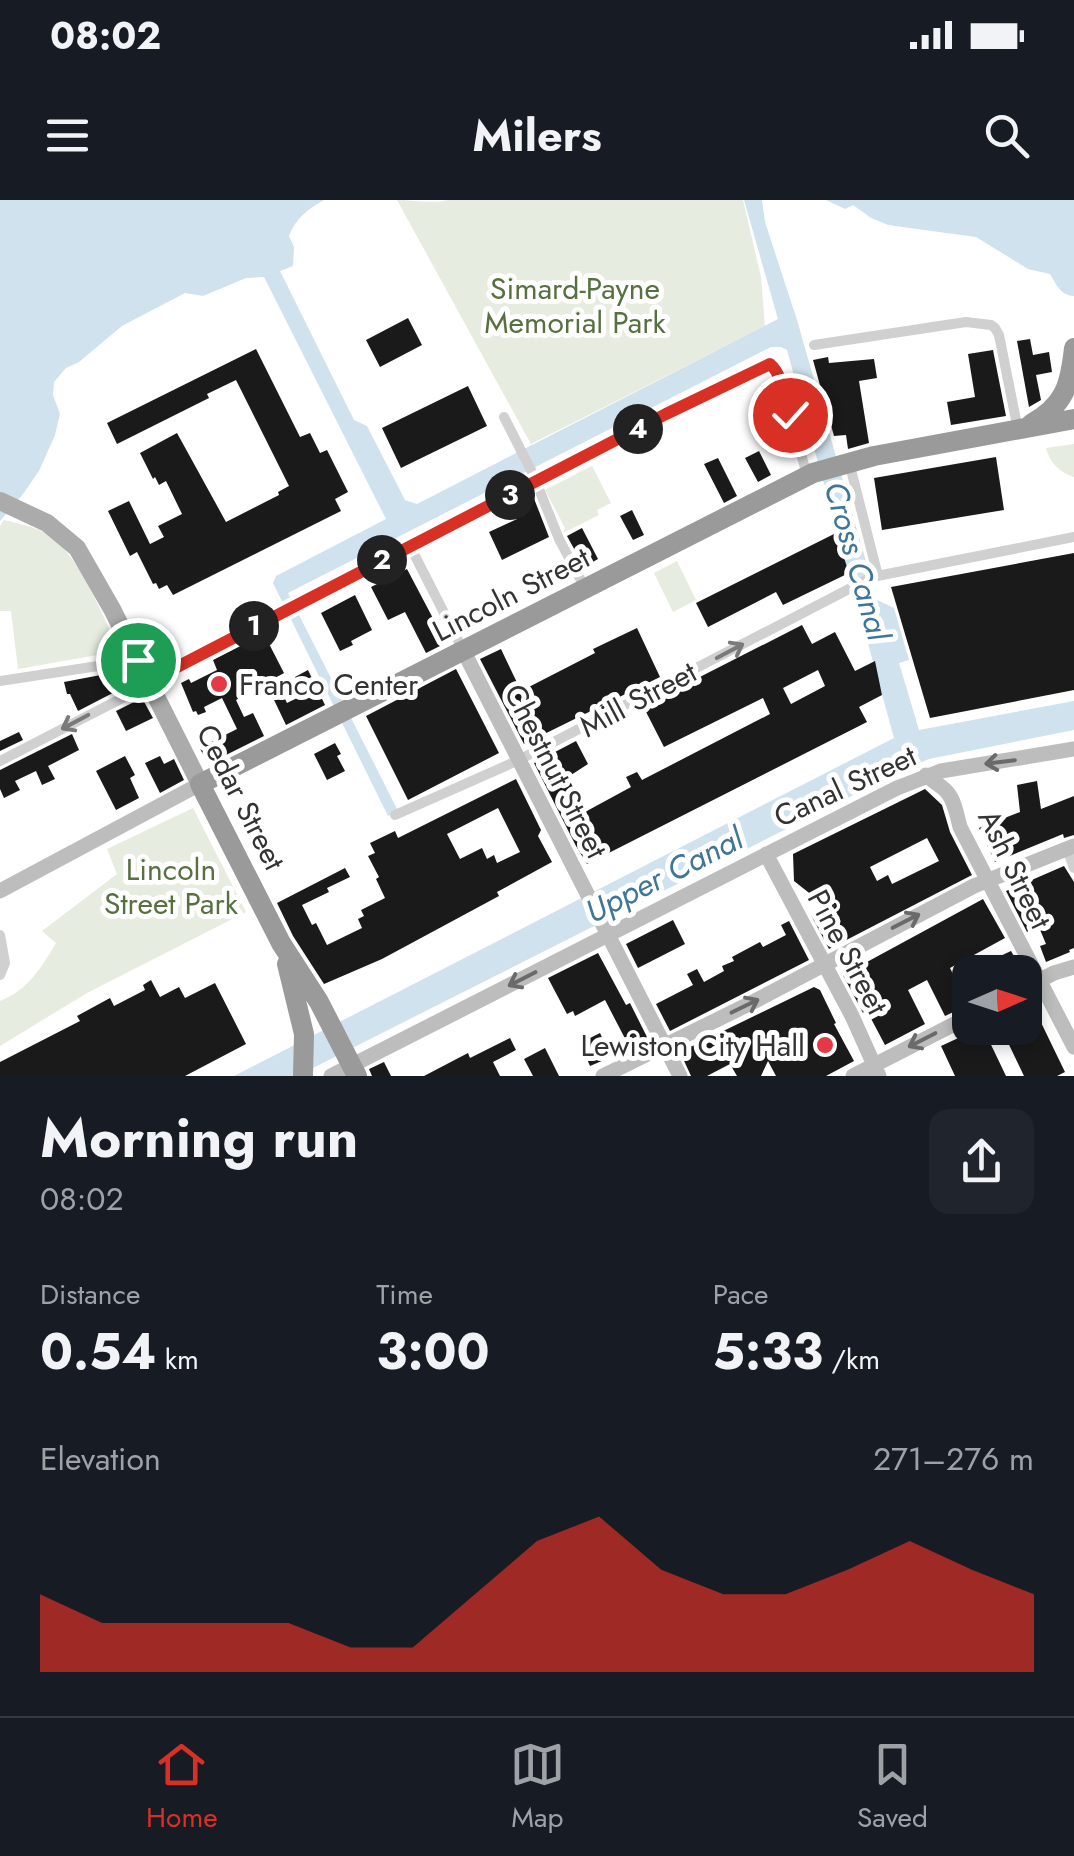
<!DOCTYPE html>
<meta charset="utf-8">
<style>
:root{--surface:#171b24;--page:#20242c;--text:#f1f3f6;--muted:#9ea1a6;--line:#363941;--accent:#d93025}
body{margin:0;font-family:Jost,sans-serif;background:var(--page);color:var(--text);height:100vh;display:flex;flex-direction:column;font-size:38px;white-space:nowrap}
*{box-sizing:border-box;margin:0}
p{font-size:32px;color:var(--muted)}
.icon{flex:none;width:55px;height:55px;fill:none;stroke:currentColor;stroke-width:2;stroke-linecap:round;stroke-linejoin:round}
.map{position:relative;height:876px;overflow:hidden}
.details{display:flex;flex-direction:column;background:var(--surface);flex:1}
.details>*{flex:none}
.needle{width:65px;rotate:87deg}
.fabs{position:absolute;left:952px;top:755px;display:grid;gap:20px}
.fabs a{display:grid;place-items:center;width:90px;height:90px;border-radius:20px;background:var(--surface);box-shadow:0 5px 15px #0003;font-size:50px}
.pin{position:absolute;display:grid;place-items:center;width:85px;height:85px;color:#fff;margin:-42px;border:5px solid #fff;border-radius:50%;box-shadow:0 2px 10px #0007}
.km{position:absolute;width:50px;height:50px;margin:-25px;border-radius:50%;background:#222;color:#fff;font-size:28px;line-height:50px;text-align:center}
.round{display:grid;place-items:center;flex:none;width:105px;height:105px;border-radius:20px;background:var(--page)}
.overview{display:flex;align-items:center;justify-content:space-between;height:170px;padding:0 40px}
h1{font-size:55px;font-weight:700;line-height:75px}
.stats{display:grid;grid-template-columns:repeat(3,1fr);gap:15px;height:170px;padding:10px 40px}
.stats div{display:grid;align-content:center}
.stats b{font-size:50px;font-weight:700}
.stats small{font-size:28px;font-weight:400}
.stats p{font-size:28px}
.chart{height:280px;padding:20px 40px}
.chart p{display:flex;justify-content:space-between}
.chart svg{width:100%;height:180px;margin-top:10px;fill:var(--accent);opacity:.7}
.status{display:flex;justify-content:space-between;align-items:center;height:70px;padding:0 50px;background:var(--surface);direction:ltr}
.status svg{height:28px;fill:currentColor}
header{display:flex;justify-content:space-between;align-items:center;height:130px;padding:0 40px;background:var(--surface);font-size:45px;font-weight:700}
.dock{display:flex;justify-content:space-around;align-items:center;height:140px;border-top:2px solid var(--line);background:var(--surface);font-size:28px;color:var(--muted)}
.dock a{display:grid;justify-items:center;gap:5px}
.dock .selected{color:var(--accent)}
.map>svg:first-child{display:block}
.green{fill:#e6ecdf}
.water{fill:#cfe2ee}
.building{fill:#1a1a1a;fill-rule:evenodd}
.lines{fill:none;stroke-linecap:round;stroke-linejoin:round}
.street{stroke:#d0d0d0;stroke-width:10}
.secondary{stroke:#bdbdbd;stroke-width:15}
.primary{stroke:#ababab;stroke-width:18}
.highway{stroke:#9a9a9a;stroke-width:20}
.oneway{stroke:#7a7a7a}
.oneway2{stroke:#6a6a6a}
.route-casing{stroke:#fff;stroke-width:20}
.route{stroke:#d93025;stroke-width:12}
.poi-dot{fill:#e63946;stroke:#fff;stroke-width:4}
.labels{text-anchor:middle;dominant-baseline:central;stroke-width:10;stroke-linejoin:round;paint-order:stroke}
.park-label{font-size:30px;fill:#56703f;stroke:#fff}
.street-label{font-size:30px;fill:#333;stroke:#fff}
.poi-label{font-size:30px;fill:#333;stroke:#fff;text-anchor:start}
.water-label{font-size:32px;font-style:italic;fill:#3f7597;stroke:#fff}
</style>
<div class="status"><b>08:02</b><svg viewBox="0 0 49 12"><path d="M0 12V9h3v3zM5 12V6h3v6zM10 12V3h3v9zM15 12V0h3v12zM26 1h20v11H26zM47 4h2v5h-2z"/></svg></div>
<header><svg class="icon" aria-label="menu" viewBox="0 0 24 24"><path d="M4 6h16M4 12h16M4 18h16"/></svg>Milers<svg class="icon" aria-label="search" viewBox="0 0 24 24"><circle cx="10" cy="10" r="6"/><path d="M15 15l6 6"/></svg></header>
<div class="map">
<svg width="1074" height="876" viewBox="0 0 1074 876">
<rect width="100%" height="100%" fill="#fff"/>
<!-- green -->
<path class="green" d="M 397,0 C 413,0 433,4 448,0 L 743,0 L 761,77 L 765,126 L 531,244 Z
M 1074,244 L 1074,277 C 1059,272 1050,263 1046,248 Z
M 592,266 L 611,303 L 597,310 L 599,315 L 563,333 L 565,328 L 545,290 Z
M 4,320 C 20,324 35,327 49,335 C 78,353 104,419 120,451 L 18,469 L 11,411 L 0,411 L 0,326 Z
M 677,361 L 696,400 L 673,412 L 654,373 Z
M 193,608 L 246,712 L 87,793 L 0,846 L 0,801 C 27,791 42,767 56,743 L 42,731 L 117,674 L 107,649 Z"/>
<!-- water -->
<path class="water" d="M 0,0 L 324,0 C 308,9 295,19 289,36 L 294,47 L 293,66 L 280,71 L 354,220 L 367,226 L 405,300 L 417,304 L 778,119 L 744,0 L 762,0 L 765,22 L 797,120 L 877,400 L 894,408 L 909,460 L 899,463 L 919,530 L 1074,501 L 1074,530 L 929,559 L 905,569 L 297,876 L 234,876 L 894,538 L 787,150 L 781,147 L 771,147 L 288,393 L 398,611 L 388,616 L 273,383 L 276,376 L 386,319 L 264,77 L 246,78 L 203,96 L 185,93 L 122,126 L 79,162 L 66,168 L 54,182 L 53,195 L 60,214 L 55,235 L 39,271 L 23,294 L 0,321 Z
M 826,0 L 1074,0 L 1074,96 C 1061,96 1056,84 1050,74 L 1028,69 L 976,37 L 888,25 L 871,18 L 853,5 L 845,9 Z"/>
<!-- building -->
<path class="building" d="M 408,118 L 422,145 L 380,167 L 366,140 Z
M 1030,139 L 1033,155 L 1049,152 L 1052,172 L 1036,175 L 1041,200 L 1029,207 L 1017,141 Z
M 256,149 L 300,237 L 310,233 L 320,253 L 327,250 L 348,292 L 335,299 L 341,311 L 173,395 L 167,385 L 159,389 L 156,383 L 153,384 L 137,352 L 130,356 L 108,311 L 129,301 L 150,344 L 164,337 L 158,326 L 182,314 L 166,281 L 159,285 L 155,277 L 153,279 L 140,253 L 177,233 L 226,322 L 279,295 L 278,292 L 289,286 L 236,180 L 207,194 L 209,198 L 117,244 L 107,223 Z
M 993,150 L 1006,216 L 951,225 L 947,202 L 975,197 L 968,154 Z
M 828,157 L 829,163 L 874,159 L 877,178 L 859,181 L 869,243 L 848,249 L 846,235 L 834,236 L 813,160 Z
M 468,186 L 487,226 L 401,268 L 382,228 Z
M 759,251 L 771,275 L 758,282 L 745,258 Z
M 996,257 L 1004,310 L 882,330 L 874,278 Z
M 718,258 L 737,296 L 724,303 L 704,264 Z
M 533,296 L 549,337 L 502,360 L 489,332 L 517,319 L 515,316 L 526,311 L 521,302 Z
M 632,310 L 644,335 L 633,340 L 620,316 Z
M 582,328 L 598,359 L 584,367 L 567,336 Z
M 836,333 L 849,373 L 783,405 L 776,392 L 708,427 L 696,403 Z
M 1074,353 L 1074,490 L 930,518 L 891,387 Z
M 407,369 L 446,443 L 426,453 L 405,412 L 388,420 L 371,387 Z
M 355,395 L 372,430 L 351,441 L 353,445 L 340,451 L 321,413 Z
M 802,425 L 812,444 L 835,432 L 855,471 L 875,461 L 882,495 L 859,507 L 867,522 L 587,664 L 576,646 L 534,563 L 576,541 L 588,564 L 568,577 L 585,612 L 631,587 L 626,577 L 637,572 L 642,580 L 770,514 L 763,498 L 664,547 L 643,506 ZM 818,470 L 825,486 L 791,504 L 783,488 Z
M 637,428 L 660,477 L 524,544 L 480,459 L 501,449 L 521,491 L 595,453 L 593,449 Z
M 264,434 L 284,473 L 275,478 L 287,503 L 303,495 L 295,477 L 308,470 L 325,505 L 286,525 L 265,481 L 244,492 L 245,495 L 236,500 L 244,517 L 253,513 L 264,536 L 224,556 L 223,553 L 207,562 L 196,541 L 205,536 L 209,543 L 237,529 L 222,498 L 204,507 L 206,512 L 198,515 L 196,511 L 193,512 L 181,483 L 189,479 L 191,483 L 217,470 L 213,460 Z
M 456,469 L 499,553 L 408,600 L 366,516 Z
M 106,474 L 112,485 L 130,475 L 134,482 L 78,511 L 70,494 L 67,494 L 64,482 Z
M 142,498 L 153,518 L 126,531 L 116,511 Z
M 19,532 L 23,540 L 0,551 L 0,541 Z
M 72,534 L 79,550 L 48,566 L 55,579 L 42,585 L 36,571 L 15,581 L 20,590 L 4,598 L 0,589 L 0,570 Z
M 335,543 L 341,554 L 337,556 L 345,571 L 327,580 L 314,554 Z
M 125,556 L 135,575 L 130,578 L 139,598 L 116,610 L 96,571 Z
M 160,556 L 164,564 L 174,559 L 184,580 L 160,593 L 145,563 Z
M 516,579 L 541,630 L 538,636 L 552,662 L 497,692 L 499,696 L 382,759 L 324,784 L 293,736 L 277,703 L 345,668 L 350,677 L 327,688 L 329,692 L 302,705 L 312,725 L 316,723 L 327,745 L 362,728 L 358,719 L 364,716 L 361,710 L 385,698 L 376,679 L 379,677 L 368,656 L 375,653 L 370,643 L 395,631 L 398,638 ZM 498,608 L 520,652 L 497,663 L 494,655 L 487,659 L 482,648 L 460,659 L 447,634 Z
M 1037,581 L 1041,609 L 1074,596 L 1074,635 L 1064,638 L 1063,634 L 995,662 L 979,628 L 1020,612 L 1017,585 Z
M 925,589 L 942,605 L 950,632 L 972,675 L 829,749 L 811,715 L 836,702 L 829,688 L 813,696 L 794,681 L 793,654 ZM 927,638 L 939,661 L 892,684 L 888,675 L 877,681 L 870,667 Z
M 1064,666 L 1074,682 L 1074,748 L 1069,750 L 1070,752 L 1046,762 L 1040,746 L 1046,744 L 1038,725 L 1027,732 L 1006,691 Z
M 983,699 L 1005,738 L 950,768 L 968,805 L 945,816 L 927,780 L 908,790 L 925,824 L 885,845 L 867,811 L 863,813 L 843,775 Z
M 673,720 L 685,744 L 638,768 L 626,744 Z
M 789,721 L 809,760 L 670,831 L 656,804 L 693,785 L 687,774 L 697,769 L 704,782 L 724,771 L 722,766 L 734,761 L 732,757 L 760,742 L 763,747 L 786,735 L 781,725 Z
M 1011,751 L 1023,772 L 966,772 Z
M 598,753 L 626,805 L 630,803 L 649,841 L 631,850 L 605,800 L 575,816 L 573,811 L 567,814 L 548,778 Z
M 151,780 L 160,797 L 179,787 L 185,798 L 215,783 L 246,844 L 185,876 L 0,876 L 0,862 L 80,821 L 77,816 L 110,798 L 114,806 L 145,790 L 143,785 Z
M 814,787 L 820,790 L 836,823 L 834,824 L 854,861 L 826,876 L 776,876 L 768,861 L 761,876 L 737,876 L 730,864 L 707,876 L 691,876 L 680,852 Z
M 1033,806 L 1065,872 L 1057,876 L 1024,876 L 1001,828 L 1025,828 L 1025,809 Z
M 980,828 L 983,828 L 1006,876 L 955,876 L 941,846 Z
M 600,833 L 611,857 L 590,866 L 580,843 Z
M 510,838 L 516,850 L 493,862 L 500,876 L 424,876 L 468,853 L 470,858 Z
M 545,848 L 559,876 L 533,876 L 524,859 Z
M 384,862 L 391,876 L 372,876 L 369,869 Z"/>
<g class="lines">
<!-- street -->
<path class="street" d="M 814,145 L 966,122 L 991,125 L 995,128 L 999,135 L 1018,230
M 504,217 L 533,274 L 559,339 L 585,388
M 849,262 L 878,376
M 410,346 L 464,452
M 0,481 L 137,460
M 0,561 L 138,490 L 148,482 L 198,454 L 666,214 L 770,165 L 775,168 L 779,176 L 807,275
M 395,615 L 519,560 L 872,377 L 1074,337
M 1070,657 L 1074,668
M 0,735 L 5,763 L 0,775"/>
<!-- secondary -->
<path class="secondary" d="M 464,452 L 680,876
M 926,575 C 933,582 941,585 947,592 C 955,601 957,616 960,627 L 1074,847
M 766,654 L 852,816 L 879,876
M 0,691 L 200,584
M 1025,788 L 1054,773 L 1074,767
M 331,876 L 897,588 L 941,571 L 1074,549
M 603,876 L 755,801 L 974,686 L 1074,646
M 853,876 L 970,816"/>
<!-- primary -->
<path class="primary" d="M 0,301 L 47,323 L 77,348 L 112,409 L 200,584"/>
<!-- highway -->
<path class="highway" d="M 1031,224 C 1065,205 1070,185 1074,148
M 287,764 L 304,834 L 303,876
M 357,876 L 319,802 L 281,743 L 200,584 L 813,273 L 874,256 L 1074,219"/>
</g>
<!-- one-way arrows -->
<defs><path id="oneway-shaft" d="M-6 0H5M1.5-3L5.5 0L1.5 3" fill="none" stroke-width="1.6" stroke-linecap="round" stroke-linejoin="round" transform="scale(2.5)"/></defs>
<g class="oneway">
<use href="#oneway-shaft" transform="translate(730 451) rotate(-28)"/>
<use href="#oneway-shaft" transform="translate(75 522) rotate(152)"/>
</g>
<g class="oneway2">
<use href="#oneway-shaft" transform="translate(1000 562) rotate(173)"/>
<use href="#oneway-shaft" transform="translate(906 721) rotate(-27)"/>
<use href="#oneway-shaft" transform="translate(522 779) rotate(153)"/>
<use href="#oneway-shaft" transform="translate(745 806) rotate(-26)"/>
<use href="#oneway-shaft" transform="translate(922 840) rotate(153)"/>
</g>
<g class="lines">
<defs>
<path id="route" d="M 138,460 L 148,482 L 666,214 L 770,164 C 783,175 785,199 790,215"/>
</defs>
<!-- route casing -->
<use href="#route" class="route-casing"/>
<!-- route -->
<use href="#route" class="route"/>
</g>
<!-- markers -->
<g class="poi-dot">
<circle cx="219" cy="484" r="10"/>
<circle cx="825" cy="845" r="10"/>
</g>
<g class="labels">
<!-- park labels -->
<g class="park-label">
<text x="575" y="88">Simard-Payne<tspan x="575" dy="34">Memorial Park</tspan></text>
<text x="171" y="669">Lincoln<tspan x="171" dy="34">Street Park</tspan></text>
</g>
<!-- street labels -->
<g class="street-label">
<text transform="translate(511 394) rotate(-27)">Lincoln Street</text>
<text transform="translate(638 499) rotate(-28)">Mill Street</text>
<text transform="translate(556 571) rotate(63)">Chestnut Street</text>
<text transform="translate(845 586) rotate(-25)">Canal Street</text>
<text transform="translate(241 597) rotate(63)">Cedar Street</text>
<text transform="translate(1015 669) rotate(64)">Ash Street</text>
<text transform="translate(848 752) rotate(62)">Pine Street</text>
</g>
<!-- poi labels -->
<g class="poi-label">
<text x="239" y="484">Franco Center</text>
<text x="805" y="845" text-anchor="end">Lewiston City Hall</text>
</g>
<!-- water labels -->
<g class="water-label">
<text transform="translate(857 361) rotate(74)">Cross Canal</text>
<text transform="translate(664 675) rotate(-27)">Upper Canal</text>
</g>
</g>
</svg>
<div class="fabs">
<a><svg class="needle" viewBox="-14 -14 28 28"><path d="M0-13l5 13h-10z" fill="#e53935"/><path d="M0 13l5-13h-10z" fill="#9ea1a6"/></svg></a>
</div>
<div class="pin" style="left:138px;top:460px;background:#1e9e55"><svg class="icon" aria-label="arrive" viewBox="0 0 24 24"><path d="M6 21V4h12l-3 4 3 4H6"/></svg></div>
<div class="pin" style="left:790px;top:215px;background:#d93025"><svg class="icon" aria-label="check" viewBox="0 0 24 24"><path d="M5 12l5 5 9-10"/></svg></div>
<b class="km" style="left:254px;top:426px">1</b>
<b class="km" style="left:382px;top:360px">2</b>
<b class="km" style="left:510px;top:295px">3</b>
<b class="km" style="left:638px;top:229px">4</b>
</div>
<section class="details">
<div class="overview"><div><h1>Morning run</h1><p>08:02</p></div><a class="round"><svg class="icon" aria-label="share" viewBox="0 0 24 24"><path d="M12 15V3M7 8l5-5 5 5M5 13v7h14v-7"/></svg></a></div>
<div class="stats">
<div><p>Distance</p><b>0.54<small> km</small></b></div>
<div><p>Time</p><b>3:00</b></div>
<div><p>Pace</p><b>5:33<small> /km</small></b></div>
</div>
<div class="chart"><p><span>Elevation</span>271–276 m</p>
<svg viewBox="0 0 160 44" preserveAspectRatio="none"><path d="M0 44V25L10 32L20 32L30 32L40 32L50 38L60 38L70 25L80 12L90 6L100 19L110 25L120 25L130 19L140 12L150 19L160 25V44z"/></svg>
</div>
</section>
<nav class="dock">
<a class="selected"><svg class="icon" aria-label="home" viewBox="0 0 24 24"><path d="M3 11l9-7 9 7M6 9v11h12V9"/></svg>Home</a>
<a><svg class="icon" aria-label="map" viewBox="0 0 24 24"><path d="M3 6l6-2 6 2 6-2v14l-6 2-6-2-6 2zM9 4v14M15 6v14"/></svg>Map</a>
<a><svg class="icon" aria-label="saved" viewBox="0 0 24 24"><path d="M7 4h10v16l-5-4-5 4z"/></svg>Saved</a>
</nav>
